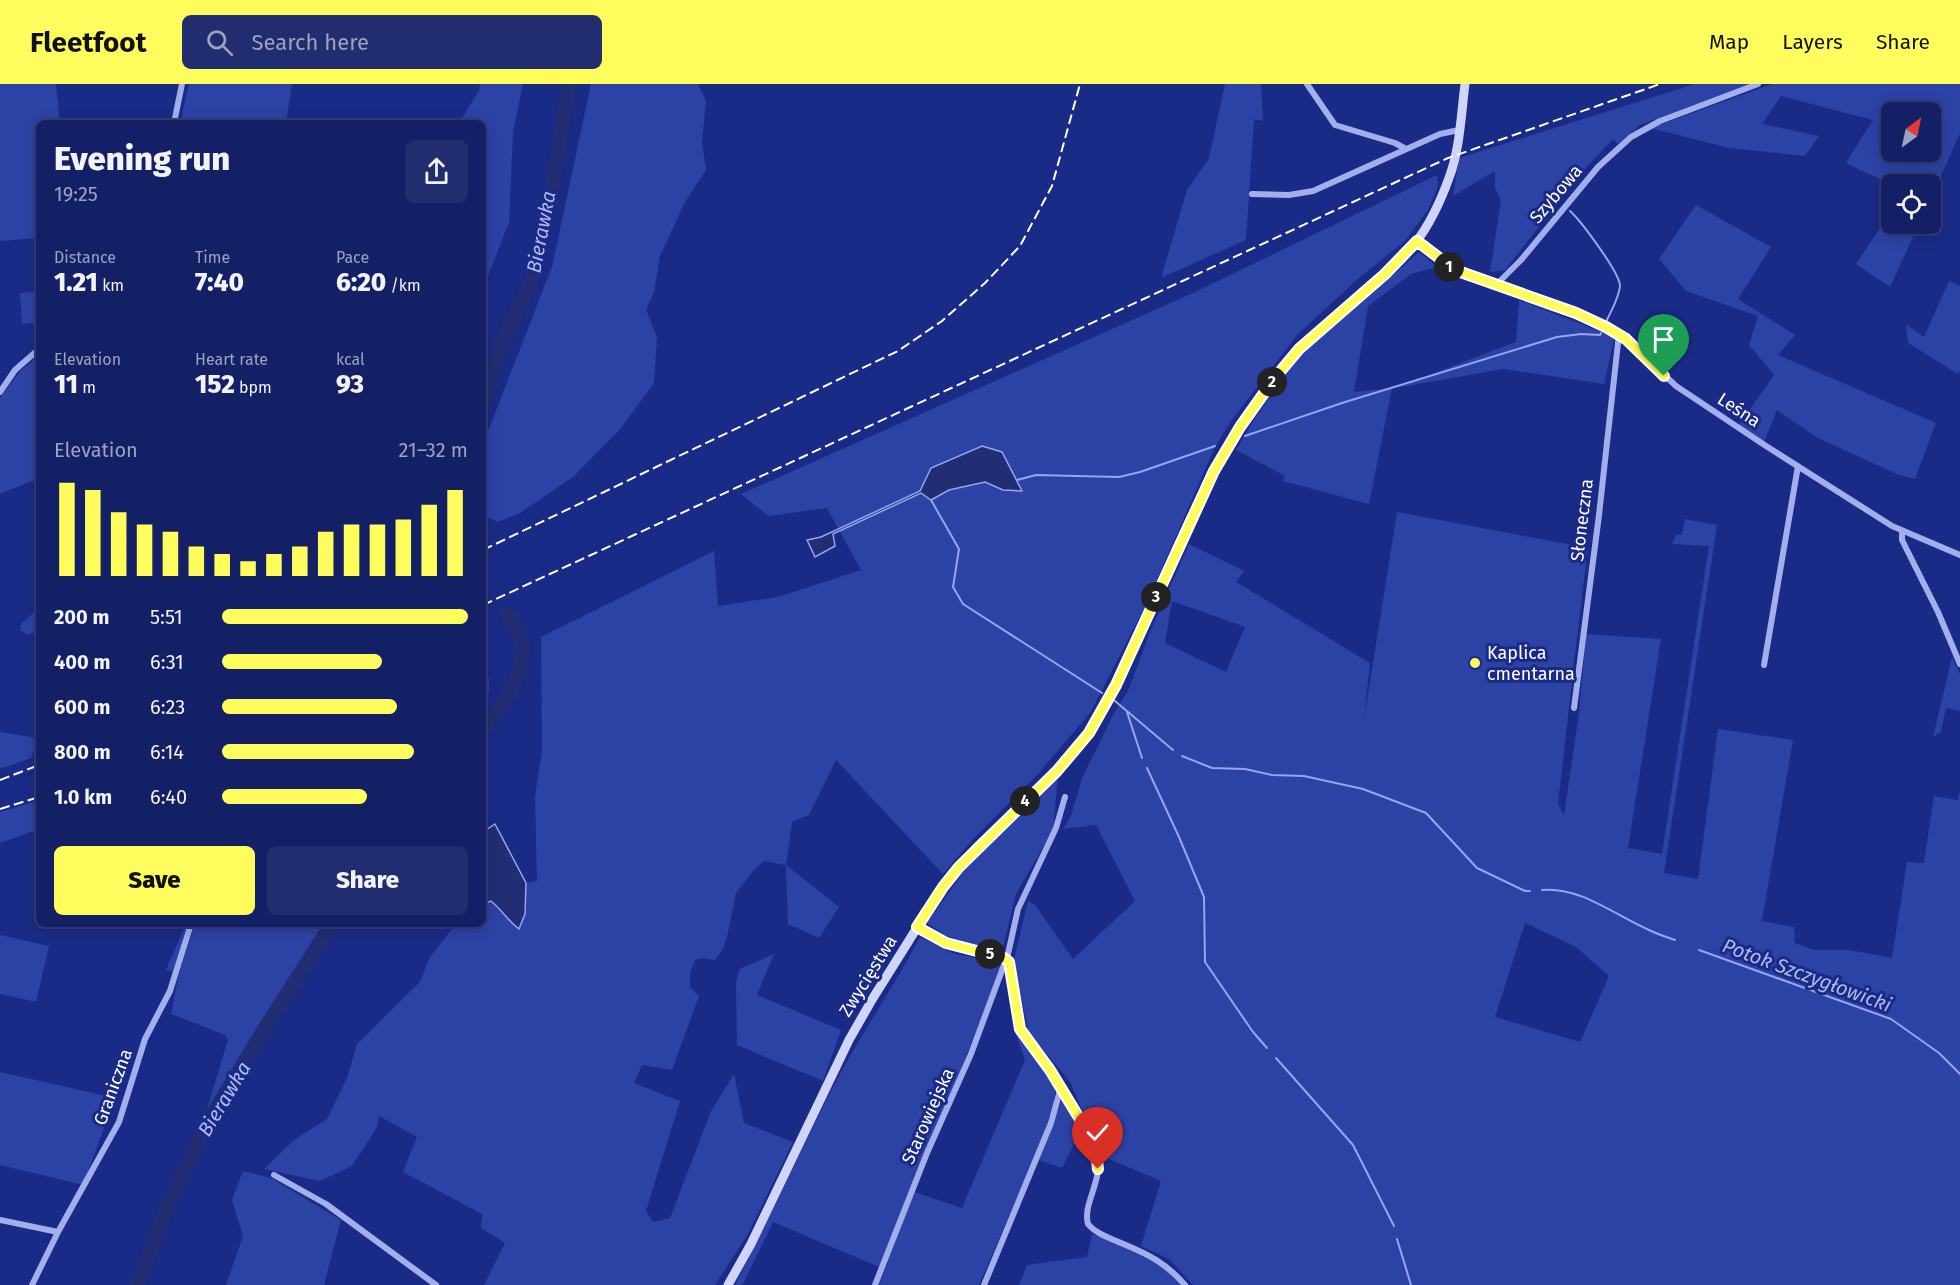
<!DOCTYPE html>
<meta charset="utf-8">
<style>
:root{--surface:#142065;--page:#212d6e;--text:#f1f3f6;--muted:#9da3bf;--line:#333e79;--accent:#fffd5e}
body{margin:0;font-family:"Fira Sans",sans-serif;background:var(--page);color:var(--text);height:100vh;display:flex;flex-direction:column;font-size:22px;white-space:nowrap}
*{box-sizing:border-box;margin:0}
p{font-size:20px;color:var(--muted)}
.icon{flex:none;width:33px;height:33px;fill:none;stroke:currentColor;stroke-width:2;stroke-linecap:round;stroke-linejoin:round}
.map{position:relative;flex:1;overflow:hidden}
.side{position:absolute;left:36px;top:36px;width:450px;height:807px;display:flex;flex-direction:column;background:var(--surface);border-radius:9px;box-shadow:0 3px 15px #0003,0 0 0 2px var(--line)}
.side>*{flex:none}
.needle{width:39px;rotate:33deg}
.tools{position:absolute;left:1881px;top:18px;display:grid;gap:12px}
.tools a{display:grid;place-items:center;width:60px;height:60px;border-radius:9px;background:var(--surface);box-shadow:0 3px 15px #0003,0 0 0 2px var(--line);font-size:30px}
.pin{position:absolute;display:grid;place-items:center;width:51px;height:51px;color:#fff;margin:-62px -26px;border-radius:50% 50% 50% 0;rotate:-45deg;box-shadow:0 0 6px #0007}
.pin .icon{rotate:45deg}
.km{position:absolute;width:30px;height:30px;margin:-15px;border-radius:50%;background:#222;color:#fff;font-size:16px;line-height:30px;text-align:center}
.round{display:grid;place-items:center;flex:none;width:63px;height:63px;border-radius:9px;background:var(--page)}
.head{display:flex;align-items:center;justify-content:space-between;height:102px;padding:0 18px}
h1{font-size:33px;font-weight:800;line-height:45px}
.stats{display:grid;grid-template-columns:repeat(3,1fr);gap:9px;height:102px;padding:6px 18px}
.stats div{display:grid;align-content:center}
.stats b{font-size:26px;font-weight:800}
.stats small{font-size:16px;font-weight:400}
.stats p{font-size:16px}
.chart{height:168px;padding:12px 18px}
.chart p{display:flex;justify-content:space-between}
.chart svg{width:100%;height:108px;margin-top:6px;stroke:var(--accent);stroke-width:6}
.cta{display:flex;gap:12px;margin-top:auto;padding:12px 18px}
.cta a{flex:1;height:69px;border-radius:9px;background:var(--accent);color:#111;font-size:24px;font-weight:800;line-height:69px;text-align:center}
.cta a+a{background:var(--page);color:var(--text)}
ul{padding:0 18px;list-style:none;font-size:20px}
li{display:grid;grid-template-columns:96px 72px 1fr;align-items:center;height:45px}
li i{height:15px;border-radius:8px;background:var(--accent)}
header{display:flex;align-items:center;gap:36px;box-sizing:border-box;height:84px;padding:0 30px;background:var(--accent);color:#111}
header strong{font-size:28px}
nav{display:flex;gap:33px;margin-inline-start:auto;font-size:21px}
.search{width:420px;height:54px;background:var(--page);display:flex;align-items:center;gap:15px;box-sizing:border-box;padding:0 21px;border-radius:9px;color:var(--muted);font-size:22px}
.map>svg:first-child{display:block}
.green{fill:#2d42a5;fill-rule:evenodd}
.water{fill:#212e73;stroke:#95a5ef;stroke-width:1.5}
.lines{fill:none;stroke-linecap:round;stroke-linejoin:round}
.stream{stroke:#95a5ef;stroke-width:2}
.river{stroke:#212e73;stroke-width:15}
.street{stroke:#a2afec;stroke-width:6}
.secondary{stroke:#ced5f9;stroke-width:9}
.rail{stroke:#fff;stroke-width:2;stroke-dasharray:10 4.5;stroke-linecap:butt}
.route-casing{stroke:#fff;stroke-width:12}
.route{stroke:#fffd5e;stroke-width:8}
.poi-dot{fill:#fffd5e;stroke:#1a2b87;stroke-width:2}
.labels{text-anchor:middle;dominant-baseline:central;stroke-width:6;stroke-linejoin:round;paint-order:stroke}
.street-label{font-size:18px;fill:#fff;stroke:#1a2b87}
.poi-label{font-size:18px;fill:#fff;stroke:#1a2b87;text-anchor:start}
.water-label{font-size:20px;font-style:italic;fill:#adbaf4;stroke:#1a2b87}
</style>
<header>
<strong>Fleetfoot</strong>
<div class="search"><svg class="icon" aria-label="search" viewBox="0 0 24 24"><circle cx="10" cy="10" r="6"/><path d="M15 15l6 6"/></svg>Search here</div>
<nav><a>Map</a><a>Layers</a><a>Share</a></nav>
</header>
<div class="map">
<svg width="1960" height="1201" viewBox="0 0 1960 1201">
<rect width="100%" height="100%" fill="#1a2b87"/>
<!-- green -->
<path class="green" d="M 0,0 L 56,0 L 60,39 L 39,39 L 39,154 L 0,157 Z
M 189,0 L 292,0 L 286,39 L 180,39 Z
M 480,0 L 523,0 L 513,48 L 509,138 L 483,205 L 483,39 L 459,39 L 479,7 Z
M 591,0 L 698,0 L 706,17 L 702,59 L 706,86 L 685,118 L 660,172 L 654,208 L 646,226 L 657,253 L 654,299 L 621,344 L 573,393 L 520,429 L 498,438 L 483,431 L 483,360 L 552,183 Z
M 1225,0 L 1261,0 L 1263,37 L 1254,35 L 1246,156 L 1161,194 L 1187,106 L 1209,74 Z
M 1695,0 L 1750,0 L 1640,41 L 1618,60 L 1613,55 L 1553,119 L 1538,144 L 1505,186 L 1490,188 L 1501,116 L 1495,104 L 1495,87 L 1453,112 L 1459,74 Z
M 1772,0 L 1960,0 L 1960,49 L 1931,114 L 1930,100 L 1892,101 L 1846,79 L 1873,36 L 1781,12 L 1762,40 L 1819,52 L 1805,72 L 1729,64 L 1651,44 ZM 1892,28 L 1930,28 L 1930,68 L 1892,68 Z
M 1437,91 L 1438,102 L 1428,126 L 1405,157 L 1359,194 L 1298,250 L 1231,337 L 1214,365 L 1147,519 L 1090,629 L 1037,691 L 975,753 L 943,790 L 836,676 L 809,731 L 792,738 L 786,781 L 839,823 L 819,854 L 788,840 L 786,781 L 764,777 L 754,786 L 736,809 L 727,853 L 723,865 L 715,876 L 701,874 L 695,876 L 690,889 L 690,903 L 699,912 L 672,986 L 642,981 L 634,999 L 680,1017 L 646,1127 L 653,1138 L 670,1134 L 711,1027 L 734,990 L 744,1039 L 793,1058 L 748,1150 L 715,1201 L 484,1201 L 505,1159 L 481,1144 L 482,1130 L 403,1088 L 417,1053 L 379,1032 L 377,1043 L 352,1082 L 320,1097 L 264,1085 L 294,1056 L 327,1035 L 347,994 L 357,960 L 420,898 L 430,873 L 456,840 L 483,840 L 483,820 L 491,817 C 501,825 507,837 519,844 L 525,830 L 526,799 L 537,797 L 535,713 L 542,666 L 541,553 L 714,467 L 718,522 L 778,513 L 861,486 L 827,424 L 768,432 L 741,410 L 1193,209 Z
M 1696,121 L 1771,163 L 1738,215 L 1795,251 L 1778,271 L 1936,339 L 1915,395 L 1899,391 L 1816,353 L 1777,326 L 1762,363 L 1736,345 L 1774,291 L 1749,261 L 1758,232 L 1686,207 L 1659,175 Z
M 1891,128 L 1892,140 L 1919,140 L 1890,203 L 1856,180 Z
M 1419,168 L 1437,183 L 1411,190 L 1368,222 L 1354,308 L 1392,304 L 1369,420 L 1283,397 L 1285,392 L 1236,366 L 1255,334 L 1300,272 Z
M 1949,197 L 1960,202 L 1960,286 L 1958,290 L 1908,259 L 1906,240 L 1924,253 Z
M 39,207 L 39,239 L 22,240 L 20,209 Z
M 1519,216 L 1607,250 L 1614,255 L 1604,300 L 1503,285 L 1395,304 L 1516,258 Z
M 39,272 L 39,394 L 0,410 L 0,314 L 21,286 Z
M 1397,428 L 1588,464 L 1573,586 L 1568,594 L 1572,598 L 1558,720 L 1564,731 L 1579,629 L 1586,550 L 1661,555 L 1628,764 L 1662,770 L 1709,462 L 1672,460 L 1676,451 L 1682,451 L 1685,435 L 1717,441 L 1664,789 L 1698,795 L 1718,645 L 1793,656 L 1762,837 L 1794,843 L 1795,859 L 1814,866 L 1849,866 L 1892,874 L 1907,778 L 1924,779 L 1934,712 L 1958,716 L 1960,706 L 1960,1201 L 1193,1201 L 1169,1175 L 1141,1162 L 1161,1097 L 1102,1072 L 1070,998 L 1028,947 L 1014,875 L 1028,817 L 1035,821 L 1073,875 L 1135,817 L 1096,741 L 1063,745 L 1071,732 L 1082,694 L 1114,629 L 1128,607 L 1150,548 L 1189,460 L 1244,487 L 1236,498 L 1370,579 L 1364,636 ZM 1172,517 L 1245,543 L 1226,588 L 1165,559 ZM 1525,839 L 1576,863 L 1609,892 L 1580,958 L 1495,933 Z
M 39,524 L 39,546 L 28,551 L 20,546 L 21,540 Z
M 1952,573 L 1960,590 L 1960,627 L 1946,624 L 1941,648 L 1933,653 Z
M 483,577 C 492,594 490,614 483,631 Z
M 0,648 L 38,654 L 31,674 L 0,685 Z
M 1058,691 L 1053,746 L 1016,810 L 1002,867 L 948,853 L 927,839 L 982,762 Z
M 39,716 L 39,748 L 31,748 L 0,759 L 0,728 Z
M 186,840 L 187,840 L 173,887 L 166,886 Z
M 195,840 L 324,840 L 204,1035 L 228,956 L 225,951 L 171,930 L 179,890 Z
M 0,851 L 49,862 L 36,918 L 0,910 Z
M 920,853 L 952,869 L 1001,879 L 988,919 L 879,1183 L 773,1138 L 744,1198 L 741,1201 L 735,1201 C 771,1132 803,1060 839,992 C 865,944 895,901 920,853 Z
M 774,870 L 757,911 L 841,946 L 823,997 L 737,961 L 736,898 L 740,885 Z
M 1014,944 L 1042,978 L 1056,999 L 1054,1021 L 1034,1074 L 979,1201 L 879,1201 L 914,1108 L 962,1124 L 1025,976 Z
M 0,988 L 115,1014 L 83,1101 L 0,1081 Z
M 1063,1012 L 1084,1050 L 1080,1048 L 1062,1084 L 1039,1076 Z
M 243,1087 L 271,1094 L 341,1136 L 324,1201 L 226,1201 L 243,1152 L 232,1116 Z
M 1092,1150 C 1124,1162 1159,1173 1181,1201 L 1019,1201 L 1027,1181 L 1087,1173 Z"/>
<!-- water -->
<path class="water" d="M 982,362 L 1002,368 L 1022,407 L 1003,406 L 985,398 L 949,406 L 931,416 L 921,409 L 833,450 L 835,462 L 815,473 L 807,456 L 821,453 L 920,407 L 931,384 Z
M 495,740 L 526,799 L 525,830 L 519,845 C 508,837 502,826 491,817 L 483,820 L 483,748 Z"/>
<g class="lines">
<!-- stream -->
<path class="stream" d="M 1570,127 C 1581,137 1620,189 1620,202 C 1619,214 1611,227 1606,238
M 1245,352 L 1342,319 L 1557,253 L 1581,250 L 1600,251 L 1601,249
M 1017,396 L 1036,391 L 1119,393 L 1140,388 L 1215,362
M 931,416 L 959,465 L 953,503 L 963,520 L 1102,609
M 1115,617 L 1173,666
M 1127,628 L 1142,674
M 1182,672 L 1212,684 L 1245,685 L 1272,691 L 1304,692 L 1363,705 L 1426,729 L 1477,784 L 1525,807 L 1530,807
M 1147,684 L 1179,753 L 1204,813 L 1205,878 L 1253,948 L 1267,964
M 1542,806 C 1580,802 1616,832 1649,846 C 1657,850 1666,853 1675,856
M 1699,866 L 1891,935 L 1939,969 L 1960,990
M 1276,974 L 1353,1061 L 1394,1142
M 1397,1155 L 1411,1201"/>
<!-- river -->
<path class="river" d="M 483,324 L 500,262 L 533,194 L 547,135 L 569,0
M 483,647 C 501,624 527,590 522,559 C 520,550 512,538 508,530
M 137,1201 L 166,1126 L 204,1045 L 264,946 L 332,840"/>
<!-- street -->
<path class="street" d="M 1307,0 L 1335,41 L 1395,59 L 1406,65
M 174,39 L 182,0
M 1252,110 L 1289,111 L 1313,107 L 1440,50 L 1459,46
M 1417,157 L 1455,186 L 1576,229 L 1612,246 L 1626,255 L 1676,302 L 1766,362 L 1892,442 L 1960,471
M 1497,200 L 1521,176 L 1598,83 L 1631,53 L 1660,37 L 1758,0
M 0,308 L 15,286 L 39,265
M 1902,448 L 1902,456 L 1938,528 L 1960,580
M 1764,581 L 1798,382
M 1574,624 L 1599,431 L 1619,250
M 917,843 L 950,860 L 1006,875
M 1006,875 L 1010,880 C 1013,901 1013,924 1020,944 C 1026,959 1040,971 1049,985 C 1067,1010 1086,1039 1096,1069 C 1105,1095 1082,1119 1088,1140 C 1096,1150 1110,1154 1121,1159 C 1148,1170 1166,1179 1185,1201
M 274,1091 L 326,1120 L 436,1201
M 0,1136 L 58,1148 L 119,1038 L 145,955 L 170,907 L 191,840
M 32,1201 L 58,1148
M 875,1201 L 927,1069 L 971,970 L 1008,870 L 1018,825 L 1056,744 L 1065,713
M 984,1201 L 1051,1039 L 1061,1003"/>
<!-- secondary -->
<path class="secondary" d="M 728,1201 L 751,1160 L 849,956 L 873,914 L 935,815 L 952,792 L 977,763 L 1066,678 L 1082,659 L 1100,631 C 1150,538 1182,435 1239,345 C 1257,317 1277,286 1302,262 C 1339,227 1384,199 1416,158 C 1430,140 1441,116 1449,94 C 1460,65 1461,31 1465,0"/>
<!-- rail -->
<path class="rail" d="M 483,466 L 898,267 L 942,237 L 985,199 L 1020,162 L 1052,102 L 1080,0
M 483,521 L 1448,74 L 1660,0
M 0,696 L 39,681
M 0,725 L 39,713"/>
</g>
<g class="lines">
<defs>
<path id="route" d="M 1098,1085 L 1096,1067 L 1081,1037 L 1050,986 L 1020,945 L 1009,878 L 1004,874 L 946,859 L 917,843 L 943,803 L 959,783 L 1057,687 L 1089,649 L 1116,601 L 1214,387 L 1240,343 L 1274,295 L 1299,265 L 1385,190 L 1417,157 L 1455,186 L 1576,229 L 1606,243 L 1626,255 L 1664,292"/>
</defs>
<!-- route casing -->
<use href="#route" class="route-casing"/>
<!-- route -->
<use href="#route" class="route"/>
</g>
<!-- markers -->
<circle class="poi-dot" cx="1475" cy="579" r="6"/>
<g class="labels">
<!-- street labels -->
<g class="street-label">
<text transform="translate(1556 110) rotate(-50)">Szybowa</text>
<text transform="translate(1739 326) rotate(33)">Leśna</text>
<text transform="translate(1582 436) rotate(-83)">Słoneczna</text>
<text transform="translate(868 892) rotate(-58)">Zwycięstwa</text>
<text transform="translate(113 1003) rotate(-70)">Graniczna</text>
<text transform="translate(928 1032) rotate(-66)">Starowiejska</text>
</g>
<!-- poi labels -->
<g class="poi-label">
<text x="1487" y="569">Kaplica<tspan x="1487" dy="21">cmentarna</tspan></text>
</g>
<!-- water labels -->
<g class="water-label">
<text transform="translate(541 148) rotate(-79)">Bierawka</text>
<text transform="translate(1807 891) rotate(20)">Potok Szczygłowicki</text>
<text transform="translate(224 1015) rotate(-59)">Bierawka</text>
</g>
</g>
</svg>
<div class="tools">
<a><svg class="needle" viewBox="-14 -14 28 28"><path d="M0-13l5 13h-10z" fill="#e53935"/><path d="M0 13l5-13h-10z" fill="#9da3bf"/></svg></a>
<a><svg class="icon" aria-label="locate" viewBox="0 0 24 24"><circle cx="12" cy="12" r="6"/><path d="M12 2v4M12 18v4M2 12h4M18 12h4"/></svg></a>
</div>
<div class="pin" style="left:1664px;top:292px;background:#1e9e55"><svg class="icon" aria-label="arrive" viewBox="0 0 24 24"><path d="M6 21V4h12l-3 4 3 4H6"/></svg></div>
<div class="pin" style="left:1098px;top:1085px;background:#d93025"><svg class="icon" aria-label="check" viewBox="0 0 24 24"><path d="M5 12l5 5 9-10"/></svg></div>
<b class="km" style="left:1449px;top:183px">1</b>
<b class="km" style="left:1272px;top:298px">2</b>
<b class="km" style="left:1156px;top:513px">3</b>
<b class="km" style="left:1025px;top:717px">4</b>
<b class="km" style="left:990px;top:870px">5</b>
<section class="side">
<div class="head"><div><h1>Evening run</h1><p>19:25</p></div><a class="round"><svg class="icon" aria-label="share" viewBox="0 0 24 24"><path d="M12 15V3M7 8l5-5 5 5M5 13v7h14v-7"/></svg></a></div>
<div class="stats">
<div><p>Distance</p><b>1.21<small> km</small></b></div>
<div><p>Time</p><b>7:40</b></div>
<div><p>Pace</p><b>6:20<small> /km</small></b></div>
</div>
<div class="stats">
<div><p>Elevation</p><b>11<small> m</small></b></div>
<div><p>Heart rate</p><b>152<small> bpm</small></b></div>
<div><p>kcal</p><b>93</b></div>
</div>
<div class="chart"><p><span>Elevation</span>21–32 m</p>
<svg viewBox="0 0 160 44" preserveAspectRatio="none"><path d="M5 44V6M15 44V9M25 44V18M35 44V23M45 44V26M55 44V32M65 44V35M75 44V38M85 44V35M95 44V32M105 44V26M115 44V23M125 44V23M135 44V21M145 44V15M155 44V9"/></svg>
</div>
<ul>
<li><b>200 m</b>5:51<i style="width:100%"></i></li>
<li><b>400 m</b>6:31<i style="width:65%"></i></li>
<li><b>600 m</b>6:23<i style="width:71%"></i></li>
<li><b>800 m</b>6:14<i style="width:78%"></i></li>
<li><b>1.0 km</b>6:40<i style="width:59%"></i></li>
</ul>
<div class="cta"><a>Save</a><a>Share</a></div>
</section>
</div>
